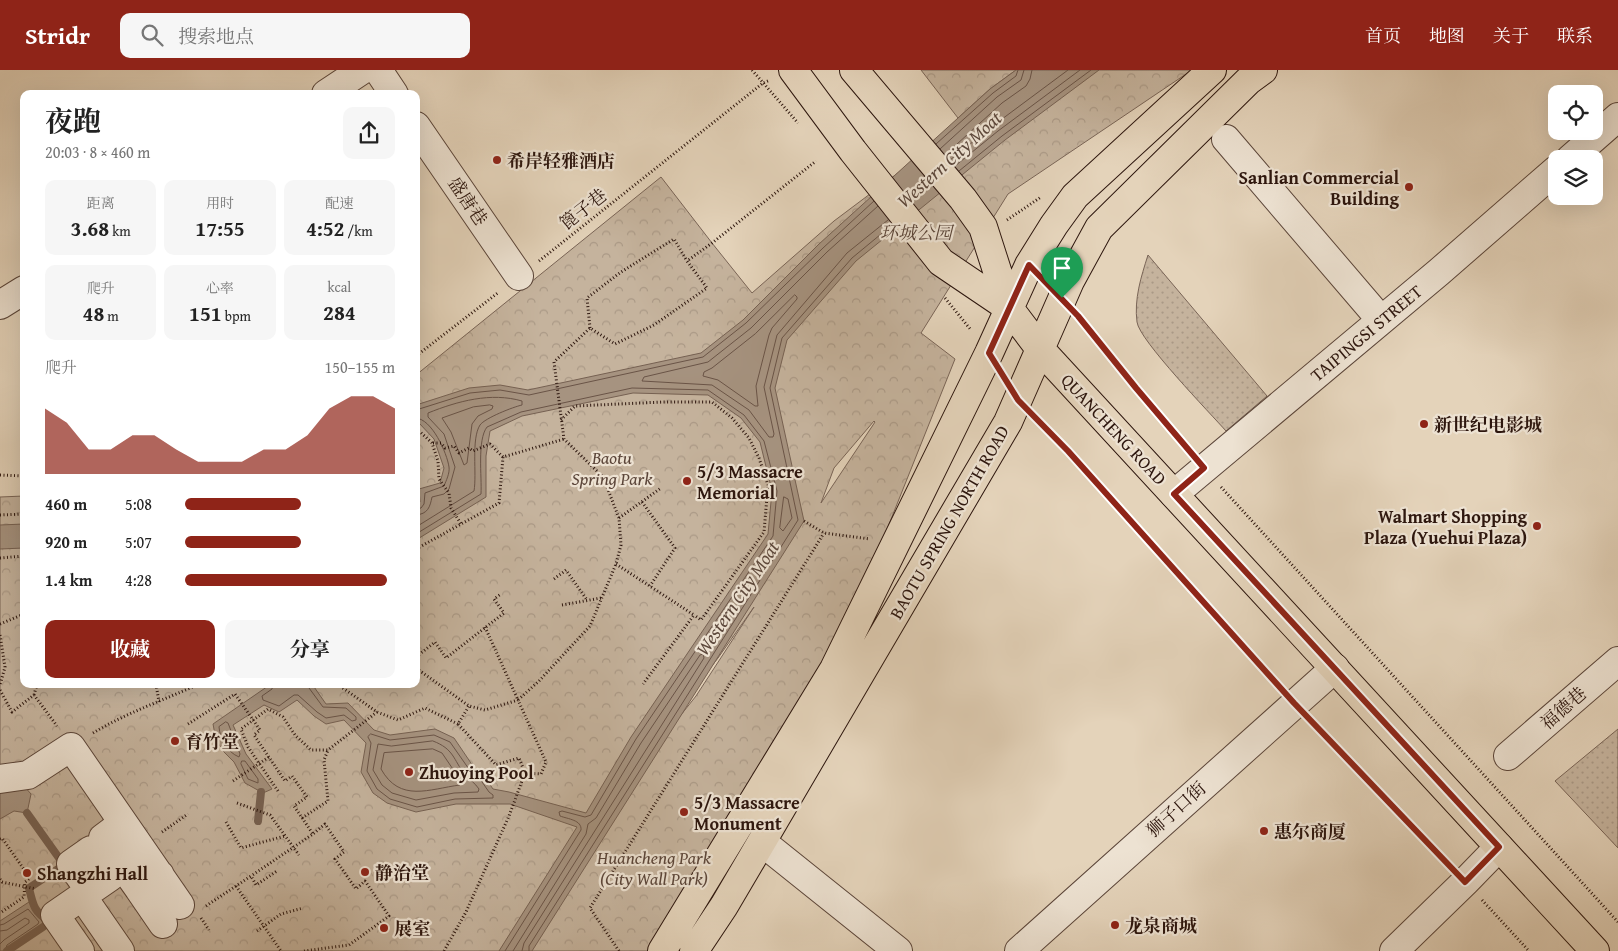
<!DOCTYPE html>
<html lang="zh">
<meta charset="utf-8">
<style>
:root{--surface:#fff;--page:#f6f6f6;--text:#222;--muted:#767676;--accent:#8f2418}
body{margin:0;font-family:"Gentium Book Plus","Noto Serif SC",serif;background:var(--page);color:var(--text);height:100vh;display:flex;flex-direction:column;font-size:19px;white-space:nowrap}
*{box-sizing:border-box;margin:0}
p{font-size:16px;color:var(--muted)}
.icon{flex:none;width:28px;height:28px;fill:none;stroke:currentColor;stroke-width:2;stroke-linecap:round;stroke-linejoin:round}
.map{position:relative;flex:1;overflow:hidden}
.panel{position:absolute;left:20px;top:20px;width:400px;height:598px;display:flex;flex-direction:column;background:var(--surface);border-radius:10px;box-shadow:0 5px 20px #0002}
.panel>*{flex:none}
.controls{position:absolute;left:1548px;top:15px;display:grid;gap:10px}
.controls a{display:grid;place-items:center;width:55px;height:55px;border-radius:10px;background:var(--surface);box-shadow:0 5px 20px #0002;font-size:25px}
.pin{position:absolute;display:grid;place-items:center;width:42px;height:42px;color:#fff;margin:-51px -21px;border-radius:50% 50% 50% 0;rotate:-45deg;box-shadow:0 0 5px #0007}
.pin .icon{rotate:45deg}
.round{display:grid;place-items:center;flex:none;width:52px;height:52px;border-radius:10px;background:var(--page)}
.overview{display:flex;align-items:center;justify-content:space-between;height:85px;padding:0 25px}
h1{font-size:28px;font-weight:700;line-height:38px}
.stats{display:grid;grid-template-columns:repeat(3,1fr);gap:8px;height:85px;padding:5px 25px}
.stats div{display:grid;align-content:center;border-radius:10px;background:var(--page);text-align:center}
.stats b{font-size:21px;font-weight:700}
.stats small{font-size:14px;font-weight:400}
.stats p{font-size:14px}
.chart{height:140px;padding:10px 25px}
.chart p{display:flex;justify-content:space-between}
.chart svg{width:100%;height:90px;margin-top:5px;fill:var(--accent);opacity:.7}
.cta{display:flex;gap:10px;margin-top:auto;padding:10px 25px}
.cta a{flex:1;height:58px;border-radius:10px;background:var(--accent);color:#fff;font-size:20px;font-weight:700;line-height:58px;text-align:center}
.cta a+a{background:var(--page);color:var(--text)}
ul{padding:0 25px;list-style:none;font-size:16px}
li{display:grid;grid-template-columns:80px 60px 1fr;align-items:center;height:38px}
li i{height:12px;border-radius:6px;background:var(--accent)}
header{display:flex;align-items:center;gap:30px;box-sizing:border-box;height:70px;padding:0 25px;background:var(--accent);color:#fff}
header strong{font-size:24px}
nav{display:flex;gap:28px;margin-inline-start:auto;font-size:18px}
.search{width:350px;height:45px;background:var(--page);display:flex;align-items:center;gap:12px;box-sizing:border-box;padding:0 18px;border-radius:10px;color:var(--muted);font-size:19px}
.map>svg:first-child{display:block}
.forest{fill:url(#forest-crowns);stroke:#796456;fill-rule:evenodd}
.garden{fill:url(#garden-dots);stroke:#796456}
.water{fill:#a69380;stroke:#766152}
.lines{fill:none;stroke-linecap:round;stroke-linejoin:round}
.shore{stroke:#6a5447;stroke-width:1}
.stream{stroke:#766152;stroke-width:8}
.minor-casing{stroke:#5b4539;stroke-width:30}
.major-casing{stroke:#2d160e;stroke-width:30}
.path{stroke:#2d160e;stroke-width:3;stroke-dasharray:1 2.5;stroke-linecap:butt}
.minor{stroke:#ede2d2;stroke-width:28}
.major{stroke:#e4d3ba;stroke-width:28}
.route-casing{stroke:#fff;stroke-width:10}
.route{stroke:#8f2418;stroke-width:6}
.poi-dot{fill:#8f2418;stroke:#ede2d2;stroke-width:2}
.labels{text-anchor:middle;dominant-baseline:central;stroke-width:4.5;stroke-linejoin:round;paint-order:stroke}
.poi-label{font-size:18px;font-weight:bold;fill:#2d160e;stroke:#ede2d2;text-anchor:start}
.street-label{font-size:18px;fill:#2d160e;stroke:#ede2d2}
.park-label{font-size:18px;font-style:italic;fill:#5b4539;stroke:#ede2d2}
.water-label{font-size:19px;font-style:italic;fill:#5d483c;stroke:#ede2d2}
</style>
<header>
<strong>Stridr</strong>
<div class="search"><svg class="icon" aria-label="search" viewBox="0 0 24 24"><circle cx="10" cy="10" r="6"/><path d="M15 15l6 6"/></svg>搜索地点</div>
<nav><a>首页</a><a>地图</a><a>关于</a><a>联系</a></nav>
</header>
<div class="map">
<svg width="1618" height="881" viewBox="0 0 1618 881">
<defs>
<pattern id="forest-crowns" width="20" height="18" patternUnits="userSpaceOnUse" patternTransform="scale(1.25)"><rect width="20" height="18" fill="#c5b39d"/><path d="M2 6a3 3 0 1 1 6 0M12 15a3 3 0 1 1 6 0" fill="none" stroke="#aa9986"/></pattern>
<pattern id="garden-dots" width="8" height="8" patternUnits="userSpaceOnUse" patternTransform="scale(1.25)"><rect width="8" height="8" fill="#c5b39d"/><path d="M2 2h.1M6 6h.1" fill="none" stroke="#aa9986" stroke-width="1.8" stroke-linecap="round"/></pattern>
</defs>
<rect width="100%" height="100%" fill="#e4d3ba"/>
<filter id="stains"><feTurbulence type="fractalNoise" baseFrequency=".004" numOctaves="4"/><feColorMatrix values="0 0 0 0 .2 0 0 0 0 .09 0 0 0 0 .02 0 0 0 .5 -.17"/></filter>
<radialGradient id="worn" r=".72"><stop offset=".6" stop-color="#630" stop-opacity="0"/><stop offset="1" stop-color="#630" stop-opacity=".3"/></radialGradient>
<!-- forest -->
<path class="forest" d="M 921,0 L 1016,0 L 990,19 L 958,48 Z
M 1035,0 L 1192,0 L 1008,124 L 921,263 L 955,289 L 762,772 L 683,881 L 0,881 L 0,427 L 24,426 L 24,614 L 416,614 L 416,305 L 661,107 L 712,173 L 752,223 L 834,151 ZM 874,351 L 875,352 L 821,433 L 834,398 ZM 754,537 L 696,626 L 595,753 L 594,749 L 718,588 Z"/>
<!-- garden -->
<path class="garden" d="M 1148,185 L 1267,326 L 1226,361 C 1211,344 1139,270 1137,252 C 1134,229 1141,207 1148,185 Z
M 1618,659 L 1618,778 L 1555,711 Z"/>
<!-- water -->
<path class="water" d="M 1016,0 L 1099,0 L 1005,70 L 856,191 L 787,270 L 775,318 L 804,451 L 532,881 L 499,881 L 577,757 L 510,734 L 456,734 L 416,742 L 387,733 L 373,723 L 361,702 L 366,673 L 344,650 L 326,654 L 314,646 L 297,630 L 279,642 L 264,635 L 233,655 L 246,684 L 272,719 L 263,723 L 245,713 L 234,692 L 224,682 L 216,670 L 213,654 L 271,614 L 312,614 L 326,634 L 348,633 L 374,660 L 390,665 L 435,659 L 454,668 L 475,699 L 484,706 L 493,719 L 509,722 L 586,743 L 631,667 L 768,464 L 772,421 L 760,372 L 741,348 L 708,325 L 633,323 L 522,346 L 490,361 L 486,386 L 486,427 L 416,470 L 416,435 L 420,432 L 419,419 L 440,413 L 444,398 L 434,369 L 419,353 L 416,354 L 416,335 L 469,318 L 500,315 L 528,320 L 701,283 L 743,250 L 819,174 L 990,19 Z
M 24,454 L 24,478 L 0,479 L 0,455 Z
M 24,716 L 31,724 L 27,743 L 14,741 L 0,749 L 0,720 Z
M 32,830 L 39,845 L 51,852 L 7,881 L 0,881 L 0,851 Z"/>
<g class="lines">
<!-- shore -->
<path class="shore" d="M 936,74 L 993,23 L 1016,6 L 1018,0
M 940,79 L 997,27 L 1021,10 L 1024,0
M 945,85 L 1002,33 L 1026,16 L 1030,9 L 1032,0
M 950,90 L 994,55 L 1068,0
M 955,96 L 998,61 L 1080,0
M 959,101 L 1002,66 L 1091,0
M 878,136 L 827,182 L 751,258 L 708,292 L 644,307 L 642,311 L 712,315 L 749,340 L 769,367 L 773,367 L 774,364 L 764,317 L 777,265 L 847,183 L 888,150
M 795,225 L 797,227 L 797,229 L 772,258 L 769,265 L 756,316 L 758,336 L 755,336 L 718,310 L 703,306 L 704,302 L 712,298 L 755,264 Z
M 490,335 L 493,336 L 492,339 L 478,346 L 472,354 L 467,393 L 464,395 L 451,362 L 442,348 L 473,337 Z
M 416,340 L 470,323 L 500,320 L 529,325 L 703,287 L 746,253 L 823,178 L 874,131
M 416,348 C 432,349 447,383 449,397 C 450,403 446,411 444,416 L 425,423 L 424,434 L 421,438 L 416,439
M 784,427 L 788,429 L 792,448 L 783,461 L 780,458 Z
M 416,445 C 428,444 430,437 432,427 L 444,424 L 449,419 L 455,397 L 444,364 L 428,347 L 428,343 C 458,331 491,322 522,331 L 522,335 C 513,337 485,348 480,355 C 471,369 477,404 474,421 L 416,457
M 416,464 L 481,424 C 482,407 477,370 487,357 L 521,342 L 632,318 L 708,320 L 744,345 L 764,371 L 777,421 L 773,466 L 636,669 L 591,745 L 585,747 L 562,741 L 559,742 L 560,746 C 568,749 582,750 581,760 L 505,881
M 273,614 L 272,619 L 262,626 L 263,630 L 279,636 L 294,625 L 298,625 L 317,642 L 326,648 L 344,645 L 352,651 L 356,650 L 356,647 L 346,638 L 323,637 L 309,618 L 308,614
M 226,652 L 228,653 L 240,684 L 239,687 C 227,682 220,669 219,657 Z
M 371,664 L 390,670 L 434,665 L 450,672 L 471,702 L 480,709 L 489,722 L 493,725 L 493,728 L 455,729 L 417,737 L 390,729 L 377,719 L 367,701 L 371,673 L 368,667 Z
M 433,671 C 454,679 453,689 465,705 C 470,710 475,713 479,719 L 478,722 L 454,723 L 416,730 L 392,723 L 382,715 L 373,700 L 378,674 L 391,676 Z
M 433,679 L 442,683 L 461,711 L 460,715 C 429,719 400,733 381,699 L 384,683 Z
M 242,691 L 245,691 L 258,709 L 258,713 L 248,709 L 241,694 Z
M 0,855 L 4,854 L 28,839 L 39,852 L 38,854 L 7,875 L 5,881
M 0,861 L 7,860 L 25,848 L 29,850 L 29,853 L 4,870 L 0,874
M 513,881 L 586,764 L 588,754 L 596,748 L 641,673 L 700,585 L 703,584 L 704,588 L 524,873 L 522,881
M 529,881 L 529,876 L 798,450 L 770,318 L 782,268 L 852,188 L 892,155"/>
<!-- stream -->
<path class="stream" d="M 27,743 L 64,795 L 29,818 C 33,835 34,842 49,851
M 258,751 L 261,722
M 7,881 L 43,857"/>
<defs>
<path id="minor" d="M 378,0 L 394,24
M 326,24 L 362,0
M 416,56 L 519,206
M 1226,69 L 1381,250
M 1570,89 L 1618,47
M 0,235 L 24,220
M 1174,424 L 1439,202 L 1556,100
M 1508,686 L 1618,591
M 0,709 L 28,705 L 71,677 L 180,835
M 123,753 L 103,768 L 139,819 L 160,805
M 762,772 L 898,881
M 139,819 L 163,854
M 82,826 L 120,881
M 80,881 L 55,845 L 110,807 L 91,780 L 71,794 L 90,821
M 1019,881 L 1335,598
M 1394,881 L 1465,812 L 1499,777"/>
<path id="major" d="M 793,0 L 853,81 L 941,192 L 1009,238 L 1040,279 L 1595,881
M 854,0 L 963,129 L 983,157 L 1009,238
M 662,881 L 834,599 L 989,283 L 1029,195 L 1054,155 L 1075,126 L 1212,0
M 694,881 L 724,836 L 1008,352 L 1070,211 L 1099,158 L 1248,11 L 1263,0"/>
</defs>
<!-- minor casing -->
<use href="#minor" class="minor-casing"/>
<!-- major casing -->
<use href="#major" class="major-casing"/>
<!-- path -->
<path class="path" d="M 752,0 L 798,53
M 1007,150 L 1041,127
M 539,191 L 763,13 L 770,10
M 945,228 L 971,260
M 1082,250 L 1189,380
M 590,258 L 587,228 L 621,202 L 674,169 L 687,191
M 416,286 L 499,222
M 1037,349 L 1068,381 L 1278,615
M 561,350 L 575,336 L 663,332 L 712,332 L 732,348 L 749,368 L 759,388 L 768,415 L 764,462 L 701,550 L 694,545
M 416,358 L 432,373 L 438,391 L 439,409 L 449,423 L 451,438 L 461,454
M 433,373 L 441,373 L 445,378 L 454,376 L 459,383 L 469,378 L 473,381 L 490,374 L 503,387
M 0,405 L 24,406
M 1221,417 L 1618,852
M 642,432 L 675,478 L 650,516
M 0,445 L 24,444
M 619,448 L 661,418
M 804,451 L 824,463 L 870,469
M 416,479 L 499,433 L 503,387 L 564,369
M 0,488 L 24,486
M 616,494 L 694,545 L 643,614
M 554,509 L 566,500 L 587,530
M 562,535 L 601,528
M 0,554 L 24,544
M 485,557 L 518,630 L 539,611 L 590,556 L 616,494 L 621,475 L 619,448 L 603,407 L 564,369 L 554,292 L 590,258 L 615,274 L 654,255 L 707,218 L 687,191 L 712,173 L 816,91
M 0,565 L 5,597 L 0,615
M 416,587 L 435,572 L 446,588 L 504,543 L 494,529 L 501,524
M 416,598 L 469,636 L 485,640 L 518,630 L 546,692 L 541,704 L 525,703
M 156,614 L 159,632
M 337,614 L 377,642 L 398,650 L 425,638 L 458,654
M 0,620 L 12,642 L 34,625 L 57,656
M 34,625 L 37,614
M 1313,653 L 1448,795
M 188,654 L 235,624 L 260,660 L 254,665 L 285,711 L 292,706 L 307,727 L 294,736 L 313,764 L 251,806
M 93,663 C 126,643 164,630 199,614
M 233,711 L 269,687
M 278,721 L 248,677 L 241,659 L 268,639 L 283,647 L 295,665 L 311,680 L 328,680 L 377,642
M 237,733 L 270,745 L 299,785
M 302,748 L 328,731 L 324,690 L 328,680
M 226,752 L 241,778 L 285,766
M 162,762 L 188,744
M 0,769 L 2,768 L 30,808 L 25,812 L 24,827 L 0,843
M 0,809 L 2,812 L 36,819
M 236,816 L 281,881
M 1482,830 L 1529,881
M 206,836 L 251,806 L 256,815 L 277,801
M 201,848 L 209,860
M 257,861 L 281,844 L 303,838
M 304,881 L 349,875 L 389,846 L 365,811 L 356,819 L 335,789 L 344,782 L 325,754 L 313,764
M 444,881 L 466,842 L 509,746 L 525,703 L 519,688 L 496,695 L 458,654 L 469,636
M 619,881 L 590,838 L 824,463"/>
<!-- minor -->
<use href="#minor" class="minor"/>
<!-- major -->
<use href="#major" class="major"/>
</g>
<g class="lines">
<defs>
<path id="route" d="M 1029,195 L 1078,246 L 1136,318 L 1204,398 L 1174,424 L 1499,777 L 1465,812 L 1294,633 L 1068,381 L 1018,330 L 989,283 Z"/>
</defs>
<!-- route casing -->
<use href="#route" class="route-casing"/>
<!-- route -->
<use href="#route" class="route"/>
</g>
<!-- markers -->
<g class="poi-dot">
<circle cx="497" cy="90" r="5"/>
<circle cx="1409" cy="117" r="5"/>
<circle cx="1424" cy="354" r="5"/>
<circle cx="687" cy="411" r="5"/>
<circle cx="1537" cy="456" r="5"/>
<circle cx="175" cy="671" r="5"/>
<circle cx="409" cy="702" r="5"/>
<circle cx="684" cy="742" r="5"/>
<circle cx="1264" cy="761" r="5"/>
<circle cx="365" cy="802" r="5"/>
<circle cx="27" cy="803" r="5"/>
<circle cx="1115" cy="855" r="5"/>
<circle cx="384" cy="858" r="5"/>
</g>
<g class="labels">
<!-- poi labels -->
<g class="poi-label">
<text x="507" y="90">希岸轻雅酒店</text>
<text x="1399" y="107" text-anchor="end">Sanlian Commercial<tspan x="1399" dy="21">Building</tspan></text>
<text x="1434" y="354">新世纪电影城</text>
<text x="697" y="401">5/3 Massacre<tspan x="697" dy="21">Memorial</tspan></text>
<text x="1527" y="446" text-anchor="end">Walmart Shopping<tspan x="1527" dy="21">Plaza (Yuehui Plaza)</tspan></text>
<text x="185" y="671">育竹堂</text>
<text x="419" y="702">Zhuoying Pool</text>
<text x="694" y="732">5/3 Massacre<tspan x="694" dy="21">Monument</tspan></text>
<text x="1274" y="761">惠尔商厦</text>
<text x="375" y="802">静治堂</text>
<text x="37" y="803">Shangzhi Hall</text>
<text x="1125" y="855">龙泉商城</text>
<text x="394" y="858">展室</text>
</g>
<!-- street labels -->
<g class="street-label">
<text transform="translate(468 131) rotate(56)">盛唐巷</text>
<text transform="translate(583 139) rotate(-38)">篦子巷</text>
<text transform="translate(1366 263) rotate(-40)">TAIPINGSI STREET</text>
<text transform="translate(1114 359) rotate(47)">QUANCHENG ROAD</text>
<text transform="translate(949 452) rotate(-60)">BAOTU SPRING NORTH ROAD</text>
<text transform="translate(1563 638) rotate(-41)">福德巷</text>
<text transform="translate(1176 739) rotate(-42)">狮子口街</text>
</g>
<!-- park labels -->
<g class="park-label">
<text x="916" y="162">环城公园</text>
<text x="612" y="387">Baotu<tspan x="612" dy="21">Spring Park</tspan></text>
<text x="654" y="787">Huancheng Park<tspan x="654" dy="21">(City Wall Park)</tspan></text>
</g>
<!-- water labels -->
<g class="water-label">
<text transform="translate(949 89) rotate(-42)">Western City Moat</text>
<text transform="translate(737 528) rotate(-56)">Western City Moat</text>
</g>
</g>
<rect width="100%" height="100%" filter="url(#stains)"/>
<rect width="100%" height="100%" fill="url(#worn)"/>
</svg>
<div class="controls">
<a><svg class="icon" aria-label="locate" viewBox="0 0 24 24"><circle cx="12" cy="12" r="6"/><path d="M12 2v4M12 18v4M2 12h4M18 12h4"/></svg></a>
<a><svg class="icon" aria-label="layers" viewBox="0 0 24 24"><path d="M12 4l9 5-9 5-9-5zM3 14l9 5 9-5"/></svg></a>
</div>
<div class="pin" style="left:1062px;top:228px;background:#1e9e55"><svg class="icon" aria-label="arrive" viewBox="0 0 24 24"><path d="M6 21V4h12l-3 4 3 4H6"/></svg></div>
<section class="panel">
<div class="overview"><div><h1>夜跑</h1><p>20:03 · 8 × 460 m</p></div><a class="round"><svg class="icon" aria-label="share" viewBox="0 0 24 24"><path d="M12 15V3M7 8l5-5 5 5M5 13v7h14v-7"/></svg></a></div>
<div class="stats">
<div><p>距离</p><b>3.68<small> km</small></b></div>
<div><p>用时</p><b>17:55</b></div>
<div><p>配速</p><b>4:52<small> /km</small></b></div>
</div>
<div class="stats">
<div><p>爬升</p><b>48<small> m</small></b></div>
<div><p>心率</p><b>151<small> bpm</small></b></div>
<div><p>kcal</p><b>284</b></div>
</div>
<div class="chart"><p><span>爬升</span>150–155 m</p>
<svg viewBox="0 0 160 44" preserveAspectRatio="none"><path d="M0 44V12L10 19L20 32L30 32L40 25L50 25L60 32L70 38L80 38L90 38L100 32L110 32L120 25L130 12L140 6L150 6L160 12V44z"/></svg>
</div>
<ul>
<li><b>460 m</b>5:08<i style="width:55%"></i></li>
<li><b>920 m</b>5:07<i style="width:55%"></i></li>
<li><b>1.4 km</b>4:28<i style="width:96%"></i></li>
</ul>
<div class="cta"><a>收藏</a><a>分享</a></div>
</section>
</div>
